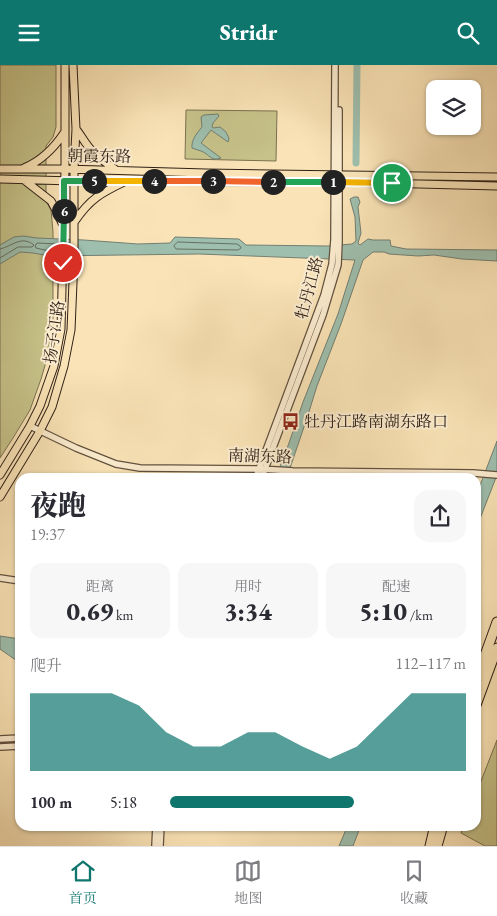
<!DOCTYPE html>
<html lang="zh">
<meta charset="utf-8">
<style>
:root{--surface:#fff;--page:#f7f7f7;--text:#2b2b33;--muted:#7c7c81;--line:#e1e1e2;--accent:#0f766e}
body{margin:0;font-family:"EB Garamond","Noto Serif SC",serif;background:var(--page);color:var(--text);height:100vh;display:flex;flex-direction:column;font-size:19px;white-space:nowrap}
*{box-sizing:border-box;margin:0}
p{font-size:16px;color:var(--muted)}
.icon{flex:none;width:28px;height:28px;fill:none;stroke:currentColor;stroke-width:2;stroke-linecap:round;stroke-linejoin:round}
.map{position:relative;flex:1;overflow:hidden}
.side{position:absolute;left:15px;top:408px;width:466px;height:358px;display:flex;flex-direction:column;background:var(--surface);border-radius:15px;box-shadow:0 1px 4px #0004}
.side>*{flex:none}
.buttons{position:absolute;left:426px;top:15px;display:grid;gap:10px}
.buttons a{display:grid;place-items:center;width:55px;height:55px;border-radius:10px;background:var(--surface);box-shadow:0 1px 4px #0004;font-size:25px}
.pin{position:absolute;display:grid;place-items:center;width:42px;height:42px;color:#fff;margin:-21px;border:2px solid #fff;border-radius:50%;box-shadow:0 1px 5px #0007}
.km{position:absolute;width:25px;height:25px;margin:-12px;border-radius:50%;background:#222;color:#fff;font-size:14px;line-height:25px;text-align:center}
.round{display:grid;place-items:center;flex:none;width:52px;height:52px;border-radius:15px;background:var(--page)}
.summary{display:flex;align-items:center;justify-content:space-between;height:85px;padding:0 15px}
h1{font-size:28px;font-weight:800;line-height:38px}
.metrics{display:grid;grid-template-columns:repeat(3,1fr);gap:8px;height:85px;padding:5px 15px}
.metrics div{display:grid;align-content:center;border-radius:12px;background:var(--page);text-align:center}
.metrics b{font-size:25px;font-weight:800}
.metrics small{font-size:14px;font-weight:400}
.metrics p{font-size:14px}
.chart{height:140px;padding:10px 15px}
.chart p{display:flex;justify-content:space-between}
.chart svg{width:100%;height:90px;margin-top:5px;fill:var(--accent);opacity:.7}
ul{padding:0 15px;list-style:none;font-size:16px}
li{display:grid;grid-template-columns:80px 60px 1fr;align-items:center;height:38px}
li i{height:12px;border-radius:6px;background:var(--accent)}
header{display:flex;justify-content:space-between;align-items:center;height:65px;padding:0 15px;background:var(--accent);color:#fff;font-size:22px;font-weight:800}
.tabs{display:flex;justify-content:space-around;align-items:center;height:70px;border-top:1px solid var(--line);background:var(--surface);font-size:14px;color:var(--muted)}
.tabs a{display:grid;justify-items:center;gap:2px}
.tabs .current{color:var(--accent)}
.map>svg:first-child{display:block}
.green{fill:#c6c289;stroke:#7a7150}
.water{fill:#9ebfae;stroke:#727f72}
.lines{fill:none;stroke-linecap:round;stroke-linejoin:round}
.shore{stroke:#667062;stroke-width:1}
.river{stroke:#9ebfae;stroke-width:7}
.minor-casing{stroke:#62513f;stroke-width:8}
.major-casing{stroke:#2f2017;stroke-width:9}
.highway-casing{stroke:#2f2017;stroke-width:11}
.minor{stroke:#fcedd0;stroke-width:5.5}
.major{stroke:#fae4b7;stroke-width:7}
.highway{stroke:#fae4b7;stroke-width:9}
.split-1-casing{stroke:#fff;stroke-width:10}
.split-2-casing{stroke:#fff;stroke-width:10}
.split-3-casing{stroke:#fff;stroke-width:10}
.split-4-casing{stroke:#fff;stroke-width:10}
.split-5-casing{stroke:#fff;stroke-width:10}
.split-6-casing{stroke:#fff;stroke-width:10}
.split-7-casing{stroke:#fff;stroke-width:10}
.split-1{stroke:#f5b400;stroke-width:6}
.split-2{stroke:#22a559;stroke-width:6}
.split-3{stroke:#f0652b;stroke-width:6}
.split-4{stroke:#f0652b;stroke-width:6}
.split-5{stroke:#f5b400;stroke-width:6}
.split-6{stroke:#22a559;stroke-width:6}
.split-7{stroke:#22a559;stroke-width:6}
.labels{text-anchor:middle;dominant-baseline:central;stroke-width:4;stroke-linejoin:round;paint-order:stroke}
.street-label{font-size:16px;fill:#2f2017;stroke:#fcedd0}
.poi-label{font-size:16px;fill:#2f2017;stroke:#fcedd0;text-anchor:start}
</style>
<header><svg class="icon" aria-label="menu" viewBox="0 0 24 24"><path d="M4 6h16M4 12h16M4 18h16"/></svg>Stridr<svg class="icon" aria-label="search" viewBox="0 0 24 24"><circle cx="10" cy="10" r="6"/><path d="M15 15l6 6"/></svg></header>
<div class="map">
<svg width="497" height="781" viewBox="0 0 497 781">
<rect width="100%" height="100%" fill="#fae4b7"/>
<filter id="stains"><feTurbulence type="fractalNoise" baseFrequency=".004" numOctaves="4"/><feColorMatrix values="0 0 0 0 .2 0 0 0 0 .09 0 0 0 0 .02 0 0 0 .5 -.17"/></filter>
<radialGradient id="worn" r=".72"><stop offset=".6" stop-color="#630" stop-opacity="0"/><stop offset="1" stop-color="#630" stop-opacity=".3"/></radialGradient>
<!-- green -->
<path class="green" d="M 0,0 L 56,0 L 56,62 L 53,72 L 46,81 L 46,136 L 51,145 L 53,167 L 53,260 L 46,297 L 41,314 L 30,345 L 13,373 L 0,393 Z
M 186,45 L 277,46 L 276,96 L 185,94 Z
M 497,675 L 497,781 L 485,781 L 461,768 L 464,760 L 476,760 L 476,729 Z"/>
<!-- water -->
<path class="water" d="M 218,49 L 219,51 L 213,58 L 212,62 L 213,63 L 220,62 L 226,67 L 229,73 L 228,77 L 211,65 L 201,78 L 221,93 C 210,97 210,89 201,86 C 198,85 195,84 192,83 C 191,75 197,68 202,62 L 201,52 L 204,50 Z
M 354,132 L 358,132 L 360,137 L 358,142 L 361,168 L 358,178 L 360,180 L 368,174 L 373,175 L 390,175 L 391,181 L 406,184 L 497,185 L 497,196 L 462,194 L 434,190 L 418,191 L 389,189 L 384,187 L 373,187 L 363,195 L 341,259 L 317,321 L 307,353 L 287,412 L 276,412 L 289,378 L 303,337 L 338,249 L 355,195 L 199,189 L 49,191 L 33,188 L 20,187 L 0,199 L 0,180 L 14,172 L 23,171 L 37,173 L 84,175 L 138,179 L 170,178 L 175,172 L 239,174 L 246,180 L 328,181 L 352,179 L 356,176 L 355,152 L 350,134 Z
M 497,376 L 497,410 L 476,464 L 476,431 Z
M 0,571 L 20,574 L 20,598 L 0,584 Z
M 348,760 L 361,760 L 353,781 L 339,781 Z"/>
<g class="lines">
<!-- shore -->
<path class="shore" d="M 178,177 L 237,179 L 240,181 L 241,183 L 238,185 L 176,184 L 174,181 Z
M 0,184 C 13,181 21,170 34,180 L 32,182 L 18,182 L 0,193
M 58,186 L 49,186 L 36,183 L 35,181 L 37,178 L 58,179"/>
<!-- river -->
<path class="river" d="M 356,98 L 357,0"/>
<defs>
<path id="minor" d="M 30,361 L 76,383 L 116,399 L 140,403 L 260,404 L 293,406 L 473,408 L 497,410
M 256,412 L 324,230 L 332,199 L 334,175 L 335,0
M 262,412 L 323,250 L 338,200 L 339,176 L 339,45
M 0,513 L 20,516
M 0,674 L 20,673
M 0,682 L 20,681
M 155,781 L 156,760
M 160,781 L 161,760"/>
<path id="major" d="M 76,64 C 81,70 83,75 88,81 C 95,91 106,98 116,105
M 24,103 C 41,96 54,83 64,68
M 0,104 L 65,104 L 206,108 L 497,112
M 0,114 L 74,116 L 340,117 L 497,121
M 24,115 L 51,136 L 56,145 L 62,158
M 75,156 C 90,134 101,128 124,117
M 0,410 L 30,361 L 40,341 L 54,301 L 61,264 L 65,104 L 65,0
M 0,432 L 40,366 L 52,342 L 64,301 L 71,265 L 74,193 L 74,104 L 76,64 L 73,0"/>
<path id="highway" d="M 476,615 L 497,557
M 476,640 L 497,583
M 430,781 L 435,760
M 437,781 L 443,760"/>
</defs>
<!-- minor casing -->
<use href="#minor" class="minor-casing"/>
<!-- major casing -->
<use href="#major" class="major-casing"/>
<!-- highway casing -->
<use href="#highway" class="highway-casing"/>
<!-- minor -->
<use href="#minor" class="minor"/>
<!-- major -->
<use href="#major" class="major"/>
<!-- highway -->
<use href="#highway" class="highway"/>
</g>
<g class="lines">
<defs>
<path id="split-1" d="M 333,117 L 392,118"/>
<path id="split-2" d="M 273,117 L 333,117"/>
<path id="split-3" d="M 213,116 L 273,117"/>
<path id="split-4" d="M 154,116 L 213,116"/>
<path id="split-5" d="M 94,116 L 154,116"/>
<path id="split-6" d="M 64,146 L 64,116 L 94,116"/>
<path id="split-7" d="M 63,198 L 64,146"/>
</defs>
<!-- split-1 casing -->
<use href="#split-1" class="split-1-casing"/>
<!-- split-2 casing -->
<use href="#split-2" class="split-2-casing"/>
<!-- split-3 casing -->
<use href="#split-3" class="split-3-casing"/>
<!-- split-4 casing -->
<use href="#split-4" class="split-4-casing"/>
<!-- split-5 casing -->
<use href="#split-5" class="split-5-casing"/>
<!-- split-6 casing -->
<use href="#split-6" class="split-6-casing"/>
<!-- split-7 casing -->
<use href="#split-7" class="split-7-casing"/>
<!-- split-1 -->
<use href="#split-1" class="split-1"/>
<!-- split-2 -->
<use href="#split-2" class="split-2"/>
<!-- split-3 -->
<use href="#split-3" class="split-3"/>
<!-- split-4 -->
<use href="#split-4" class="split-4"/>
<!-- split-5 -->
<use href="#split-5" class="split-5"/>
<!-- split-6 -->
<use href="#split-6" class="split-6"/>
<!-- split-7 -->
<use href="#split-7" class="split-7"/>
</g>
<!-- icons -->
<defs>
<symbol id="bus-bare" viewBox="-9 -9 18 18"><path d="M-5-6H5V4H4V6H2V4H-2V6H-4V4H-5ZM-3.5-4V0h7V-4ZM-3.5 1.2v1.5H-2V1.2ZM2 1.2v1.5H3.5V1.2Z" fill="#8f2418" stroke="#fcedd0" stroke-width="2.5" paint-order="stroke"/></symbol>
</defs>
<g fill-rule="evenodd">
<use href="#bus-bare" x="278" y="344" width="25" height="25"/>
</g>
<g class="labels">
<!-- street labels -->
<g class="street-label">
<text transform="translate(99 91) rotate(1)">朝霞东路</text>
<text transform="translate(309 223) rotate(-75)">牡丹江路</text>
<text transform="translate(54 267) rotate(-82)">扬子江路</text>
<text transform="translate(260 391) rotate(2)">南湖东路</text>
</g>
<!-- poi labels -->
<g class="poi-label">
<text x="304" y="356">牡丹江路南湖东路口</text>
</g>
</g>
<rect width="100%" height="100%" filter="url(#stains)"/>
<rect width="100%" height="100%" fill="url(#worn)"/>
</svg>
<div class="buttons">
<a><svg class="icon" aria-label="layers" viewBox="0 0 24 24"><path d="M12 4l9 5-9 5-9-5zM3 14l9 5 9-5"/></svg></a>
</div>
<div class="pin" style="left:392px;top:118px;background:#1e9e55"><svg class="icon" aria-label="arrive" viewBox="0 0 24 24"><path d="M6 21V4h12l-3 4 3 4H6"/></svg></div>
<div class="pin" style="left:63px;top:198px;background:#d93025"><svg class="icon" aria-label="check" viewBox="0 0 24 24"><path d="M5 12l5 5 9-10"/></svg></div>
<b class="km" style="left:333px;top:117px">1</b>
<b class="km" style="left:273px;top:117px">2</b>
<b class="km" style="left:213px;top:116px">3</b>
<b class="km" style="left:154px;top:116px">4</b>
<b class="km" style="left:94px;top:116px">5</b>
<b class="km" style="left:64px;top:146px">6</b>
<section class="side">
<div class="summary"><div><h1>夜跑</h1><p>19:37</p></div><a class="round"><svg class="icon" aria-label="share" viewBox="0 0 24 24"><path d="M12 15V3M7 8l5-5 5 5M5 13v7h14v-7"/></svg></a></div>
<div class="metrics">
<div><p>距离</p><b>0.69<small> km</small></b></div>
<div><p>用时</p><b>3:34</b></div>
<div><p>配速</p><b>5:10<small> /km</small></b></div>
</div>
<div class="chart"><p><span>爬升</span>112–117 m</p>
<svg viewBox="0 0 160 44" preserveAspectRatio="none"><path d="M0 44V6L10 6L20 6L30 6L40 12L50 25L60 32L70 32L80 25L90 25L100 32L110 38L120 32L130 19L140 6L150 6L160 6V44z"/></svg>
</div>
<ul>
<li><b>100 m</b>5:18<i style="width:62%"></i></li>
</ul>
</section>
</div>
<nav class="tabs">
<a class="current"><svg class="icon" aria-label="home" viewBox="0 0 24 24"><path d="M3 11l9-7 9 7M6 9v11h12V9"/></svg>首页</a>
<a><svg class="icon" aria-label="map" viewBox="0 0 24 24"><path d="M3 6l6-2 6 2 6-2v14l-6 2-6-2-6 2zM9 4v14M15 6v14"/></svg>地图</a>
<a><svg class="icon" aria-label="saved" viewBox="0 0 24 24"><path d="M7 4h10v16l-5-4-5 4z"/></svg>收藏</a>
</nav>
